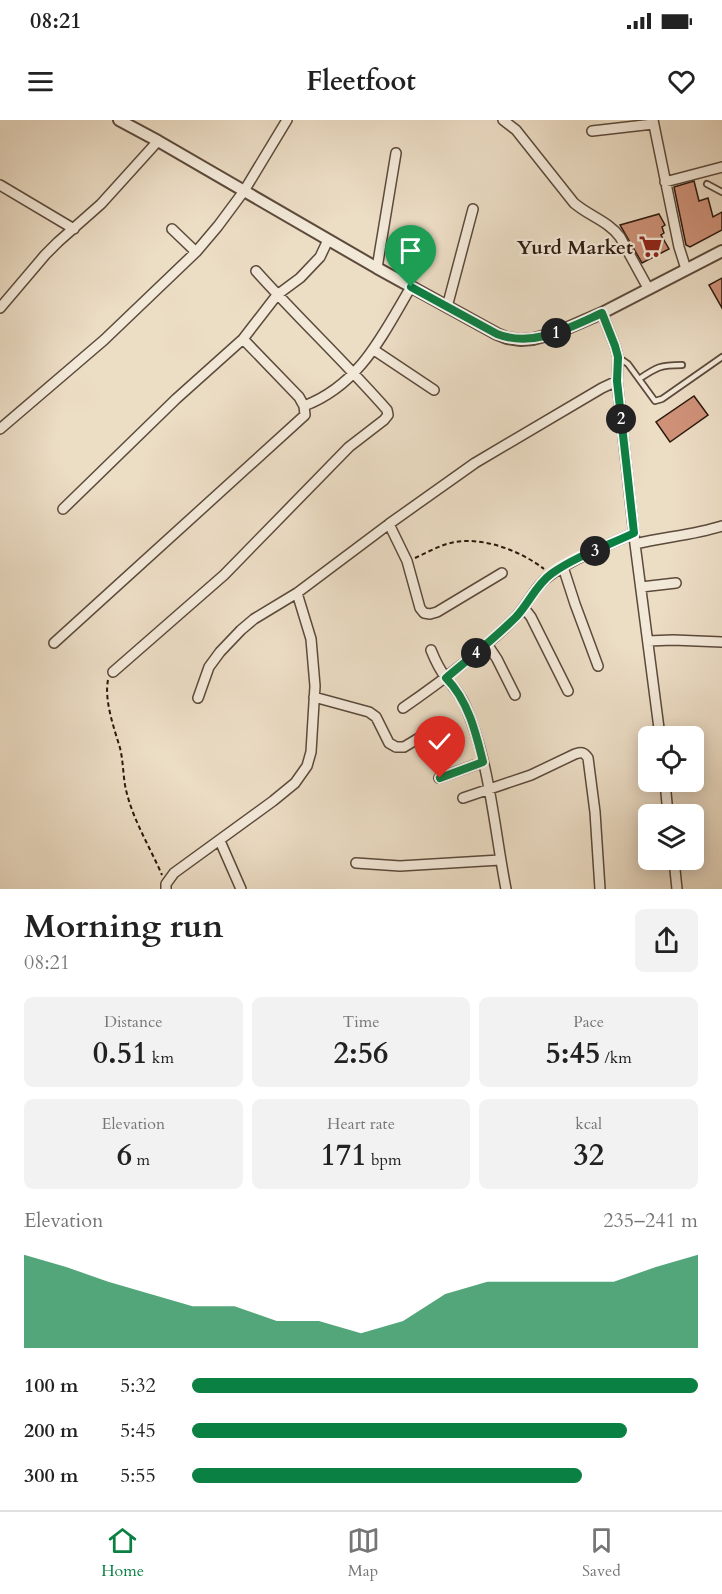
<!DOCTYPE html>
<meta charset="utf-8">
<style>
:root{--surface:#fff;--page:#f2f2f2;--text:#222;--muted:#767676;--line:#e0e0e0;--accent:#0b8043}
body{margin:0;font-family:Cardo,serif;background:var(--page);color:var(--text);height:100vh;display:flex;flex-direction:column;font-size:22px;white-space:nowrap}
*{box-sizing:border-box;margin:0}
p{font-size:20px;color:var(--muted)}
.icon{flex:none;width:33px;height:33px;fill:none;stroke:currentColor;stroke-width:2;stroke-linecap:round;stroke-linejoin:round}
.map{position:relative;height:769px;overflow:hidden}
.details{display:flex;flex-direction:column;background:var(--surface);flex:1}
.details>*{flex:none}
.controls{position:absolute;left:638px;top:606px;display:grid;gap:12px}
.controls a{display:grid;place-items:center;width:66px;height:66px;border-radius:9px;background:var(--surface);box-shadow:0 3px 15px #0003;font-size:30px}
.pin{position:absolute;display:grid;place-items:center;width:51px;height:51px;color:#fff;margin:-62px -26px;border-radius:50% 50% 50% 0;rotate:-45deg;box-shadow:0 0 6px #0007}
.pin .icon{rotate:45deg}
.km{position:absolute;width:30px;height:30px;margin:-15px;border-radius:50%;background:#222;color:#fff;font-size:16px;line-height:30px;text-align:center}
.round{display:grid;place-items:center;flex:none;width:63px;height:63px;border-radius:9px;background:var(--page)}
.summary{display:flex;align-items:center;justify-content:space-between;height:102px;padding:0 24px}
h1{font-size:33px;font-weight:700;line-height:45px}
.stats{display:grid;grid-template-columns:repeat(3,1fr);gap:9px;height:102px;padding:6px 24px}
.stats div{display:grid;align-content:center;border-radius:9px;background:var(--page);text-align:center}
.stats b{font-size:30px;font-weight:700}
.stats small{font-size:16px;font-weight:400}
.stats p{font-size:16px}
.chart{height:168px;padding:12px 24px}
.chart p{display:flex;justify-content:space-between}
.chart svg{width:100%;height:108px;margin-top:6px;fill:var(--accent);opacity:.7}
ul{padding:0 24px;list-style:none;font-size:20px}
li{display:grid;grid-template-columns:96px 72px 1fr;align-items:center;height:45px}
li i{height:15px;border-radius:8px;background:var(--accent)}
.status{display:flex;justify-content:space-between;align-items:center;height:42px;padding:0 30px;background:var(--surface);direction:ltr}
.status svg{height:16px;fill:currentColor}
header{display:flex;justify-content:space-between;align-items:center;height:78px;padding:0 24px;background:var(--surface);font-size:27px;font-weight:700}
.tabs{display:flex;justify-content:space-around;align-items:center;height:84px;border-top:2px solid var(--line);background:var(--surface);font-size:16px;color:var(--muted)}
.tabs a{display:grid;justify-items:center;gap:3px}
.tabs .active{color:var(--accent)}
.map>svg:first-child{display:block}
.building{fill:#cf9279;stroke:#2c190d;stroke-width:1.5}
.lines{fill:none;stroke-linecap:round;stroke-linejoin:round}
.service-casing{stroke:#5c4a3b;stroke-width:8}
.minor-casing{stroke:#5c4a3b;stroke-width:12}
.tertiary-casing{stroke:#5c4a3b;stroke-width:14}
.path{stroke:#2c190d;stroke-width:2;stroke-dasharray:4.5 3;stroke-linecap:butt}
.service{stroke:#f3e9d9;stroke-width:4.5}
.minor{stroke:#f3e9d9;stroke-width:9}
.tertiary{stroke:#f3e9d9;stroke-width:10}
.route-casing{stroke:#fff;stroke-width:12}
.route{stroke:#0b8043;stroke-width:8}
.labels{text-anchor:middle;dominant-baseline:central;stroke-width:4.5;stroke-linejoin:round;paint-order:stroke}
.poi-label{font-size:20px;font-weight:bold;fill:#2c190d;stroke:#f3e9d9;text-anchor:end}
</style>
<div class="status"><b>08:21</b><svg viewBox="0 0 49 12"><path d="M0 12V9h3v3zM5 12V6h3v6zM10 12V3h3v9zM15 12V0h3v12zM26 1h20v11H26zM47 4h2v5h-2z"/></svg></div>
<header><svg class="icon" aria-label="menu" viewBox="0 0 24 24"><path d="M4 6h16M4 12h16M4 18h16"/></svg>Fleetfoot<svg class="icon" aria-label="heart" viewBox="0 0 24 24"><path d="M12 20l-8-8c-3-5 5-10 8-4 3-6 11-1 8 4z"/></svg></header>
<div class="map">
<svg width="722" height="769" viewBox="0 0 722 769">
<rect width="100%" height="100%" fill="#ecddc5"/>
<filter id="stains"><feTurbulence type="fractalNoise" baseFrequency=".00333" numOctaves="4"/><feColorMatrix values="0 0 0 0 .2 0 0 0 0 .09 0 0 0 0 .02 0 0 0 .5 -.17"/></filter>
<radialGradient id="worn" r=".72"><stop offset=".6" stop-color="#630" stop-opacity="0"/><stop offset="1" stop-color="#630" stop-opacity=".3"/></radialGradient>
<!-- building -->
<path class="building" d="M 694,61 L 699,81 L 708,78 L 713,97 L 722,92 L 722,110 L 690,127 L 686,125 L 674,67 Z
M 659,94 L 665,105 L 662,107 L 664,113 L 661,115 L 669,129 L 642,143 L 620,105 Z
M 722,158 L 722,188 L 709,165 Z
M 694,276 L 708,295 L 670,322 L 656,302 Z"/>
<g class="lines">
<defs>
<path id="service" d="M 707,64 L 722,72
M 618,237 L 628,244 L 655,281 L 662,279 L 722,237
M 639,259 C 657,247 660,245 682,245"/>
<path id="minor" d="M 503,0 L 516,10 L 574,83 C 589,96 608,101 620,117 L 648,168
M 653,0 L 679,127 L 686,149
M 592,11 L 653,4
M 665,62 L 722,47
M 0,65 L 74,109
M 172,109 L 196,132
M 377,148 L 396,33
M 447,187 L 473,89
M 0,188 L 45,135 L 58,122 L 101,84 L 158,21
M 602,193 L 615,226 L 618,237 L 617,261 L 635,424 L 660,616
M 243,219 L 299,277 L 304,286
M 374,230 L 434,270
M 0,309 L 104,220 L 196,132 L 218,106 L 244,71 L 287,0
M 63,389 L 176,279 L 243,219 L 277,175 L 300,158 L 320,137 L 328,120
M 389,404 L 407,441 L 420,488 L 424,493 L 430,494 L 437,492 L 502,453
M 635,424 C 664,417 694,415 722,406
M 563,447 L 575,484 L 598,546
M 641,467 L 676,463
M 524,488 L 531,497 L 568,571
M 648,521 L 673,520 L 722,522
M 54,523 L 305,295 L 304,286 C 360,265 383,214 411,167
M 487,524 L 497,539 L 515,575
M 431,530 C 435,540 440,550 446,558 C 454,567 460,574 465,585 C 490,643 494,707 506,769
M 113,552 L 224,455 L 349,327 L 384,300 L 388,295 L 387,290 C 345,242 298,198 256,151
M 314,577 L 369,592 L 376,597 L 389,623 L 396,627 L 404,627 L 424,615
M 198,578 L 209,547 L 220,532 L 241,510 L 254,499 L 297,473 L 389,404 L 475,343 L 602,268 L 617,261
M 403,588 C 442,561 480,533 514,499 C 528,485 535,465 552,454 C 577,436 607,426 634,413
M 439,658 L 483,642
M 665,662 L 668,694
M 463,678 L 531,655 L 575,634 C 582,632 584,632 588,638 L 595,692 L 600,769
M 220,721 L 241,769
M 674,740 L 677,769
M 356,743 L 400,746 L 500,740
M 166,769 L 166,764 L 174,753 L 273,681 L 295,663 L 307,646 L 311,632 L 315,566 L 311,519 L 297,473"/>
<path id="tertiary" d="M 119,0 L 158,21 L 377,148 L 497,214 L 507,218 L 521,220 L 533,219 L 556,213 L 602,193 L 722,131"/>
</defs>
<!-- service casing -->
<use href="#service" class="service-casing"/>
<!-- minor casing -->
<use href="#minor" class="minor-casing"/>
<!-- tertiary casing -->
<use href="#tertiary" class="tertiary-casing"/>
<!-- path -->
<path class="path" d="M 415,438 C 428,432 442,424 455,422 C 484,417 521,431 544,449
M 108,560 C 104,580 114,608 120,628 C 123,640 123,653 125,665 C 131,697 149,725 162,755"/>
<!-- service -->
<use href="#service" class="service"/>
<!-- minor -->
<use href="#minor" class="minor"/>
<!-- tertiary -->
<use href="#tertiary" class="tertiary"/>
</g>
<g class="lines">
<defs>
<path id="route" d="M 411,167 L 497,214 C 533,228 569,208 602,193 L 615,226 L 618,237 L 617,261 L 634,413 C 607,426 576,436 551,454 C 536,465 529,483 516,497 C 494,519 470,538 446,558 C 468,580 476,613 483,642 L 440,658"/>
</defs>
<!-- route casing -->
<use href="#route" class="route-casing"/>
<!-- route -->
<use href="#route" class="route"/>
</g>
<!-- icons -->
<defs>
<symbol id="supermarket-bare" viewBox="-9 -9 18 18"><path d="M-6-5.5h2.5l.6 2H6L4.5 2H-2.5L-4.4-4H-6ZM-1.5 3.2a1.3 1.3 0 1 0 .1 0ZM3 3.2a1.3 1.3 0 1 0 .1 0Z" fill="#8f2418" stroke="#f3e9d9" stroke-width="2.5" paint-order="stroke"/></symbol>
</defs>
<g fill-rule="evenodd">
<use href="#supermarket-bare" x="634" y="110" width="33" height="33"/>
</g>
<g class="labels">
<!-- poi labels -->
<g class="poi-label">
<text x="633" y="127">Yurd Market</text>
</g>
</g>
<rect width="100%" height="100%" filter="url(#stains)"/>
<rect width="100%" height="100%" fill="url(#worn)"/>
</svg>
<div class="controls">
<a><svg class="icon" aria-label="locate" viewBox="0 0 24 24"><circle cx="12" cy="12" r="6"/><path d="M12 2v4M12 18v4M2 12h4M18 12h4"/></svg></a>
<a><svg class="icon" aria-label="layers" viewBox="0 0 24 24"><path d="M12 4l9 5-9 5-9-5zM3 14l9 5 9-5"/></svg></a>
</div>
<div class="pin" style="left:411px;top:167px;background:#1e9e55"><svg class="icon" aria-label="arrive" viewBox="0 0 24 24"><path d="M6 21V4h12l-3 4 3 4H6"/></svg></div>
<div class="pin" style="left:440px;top:658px;background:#d93025"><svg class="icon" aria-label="check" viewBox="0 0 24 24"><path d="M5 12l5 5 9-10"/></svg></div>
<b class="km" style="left:556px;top:213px">1</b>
<b class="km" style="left:621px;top:299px">2</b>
<b class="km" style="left:595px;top:431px">3</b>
<b class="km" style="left:476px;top:533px">4</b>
</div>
<section class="details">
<div class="summary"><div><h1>Morning run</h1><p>08:21</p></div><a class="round"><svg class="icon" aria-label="share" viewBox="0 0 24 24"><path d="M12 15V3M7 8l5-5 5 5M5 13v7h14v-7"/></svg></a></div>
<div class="stats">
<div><p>Distance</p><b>0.51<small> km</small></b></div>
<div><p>Time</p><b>2:56</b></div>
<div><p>Pace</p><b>5:45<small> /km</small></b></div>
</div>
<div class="stats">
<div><p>Elevation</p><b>6<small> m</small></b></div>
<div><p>Heart rate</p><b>171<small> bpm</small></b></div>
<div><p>kcal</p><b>32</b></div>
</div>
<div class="chart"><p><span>Elevation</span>235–241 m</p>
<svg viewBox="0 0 160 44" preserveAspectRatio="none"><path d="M0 44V6L10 11L20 17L30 22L40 27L50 27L60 33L70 33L80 38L90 33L100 22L110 17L120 17L130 17L140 17L150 11L160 6V44z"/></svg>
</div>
<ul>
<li><b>100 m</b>5:32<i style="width:100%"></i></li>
<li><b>200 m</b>5:45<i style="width:86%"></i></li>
<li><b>300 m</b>5:55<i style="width:77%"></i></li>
</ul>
</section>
<nav class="tabs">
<a class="active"><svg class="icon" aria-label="home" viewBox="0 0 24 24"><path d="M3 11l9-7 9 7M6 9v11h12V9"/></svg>Home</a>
<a><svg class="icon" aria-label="map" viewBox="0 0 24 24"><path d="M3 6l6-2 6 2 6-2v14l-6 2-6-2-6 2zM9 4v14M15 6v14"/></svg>Map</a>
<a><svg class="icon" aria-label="saved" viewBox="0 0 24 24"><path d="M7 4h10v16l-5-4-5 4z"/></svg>Saved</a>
</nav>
